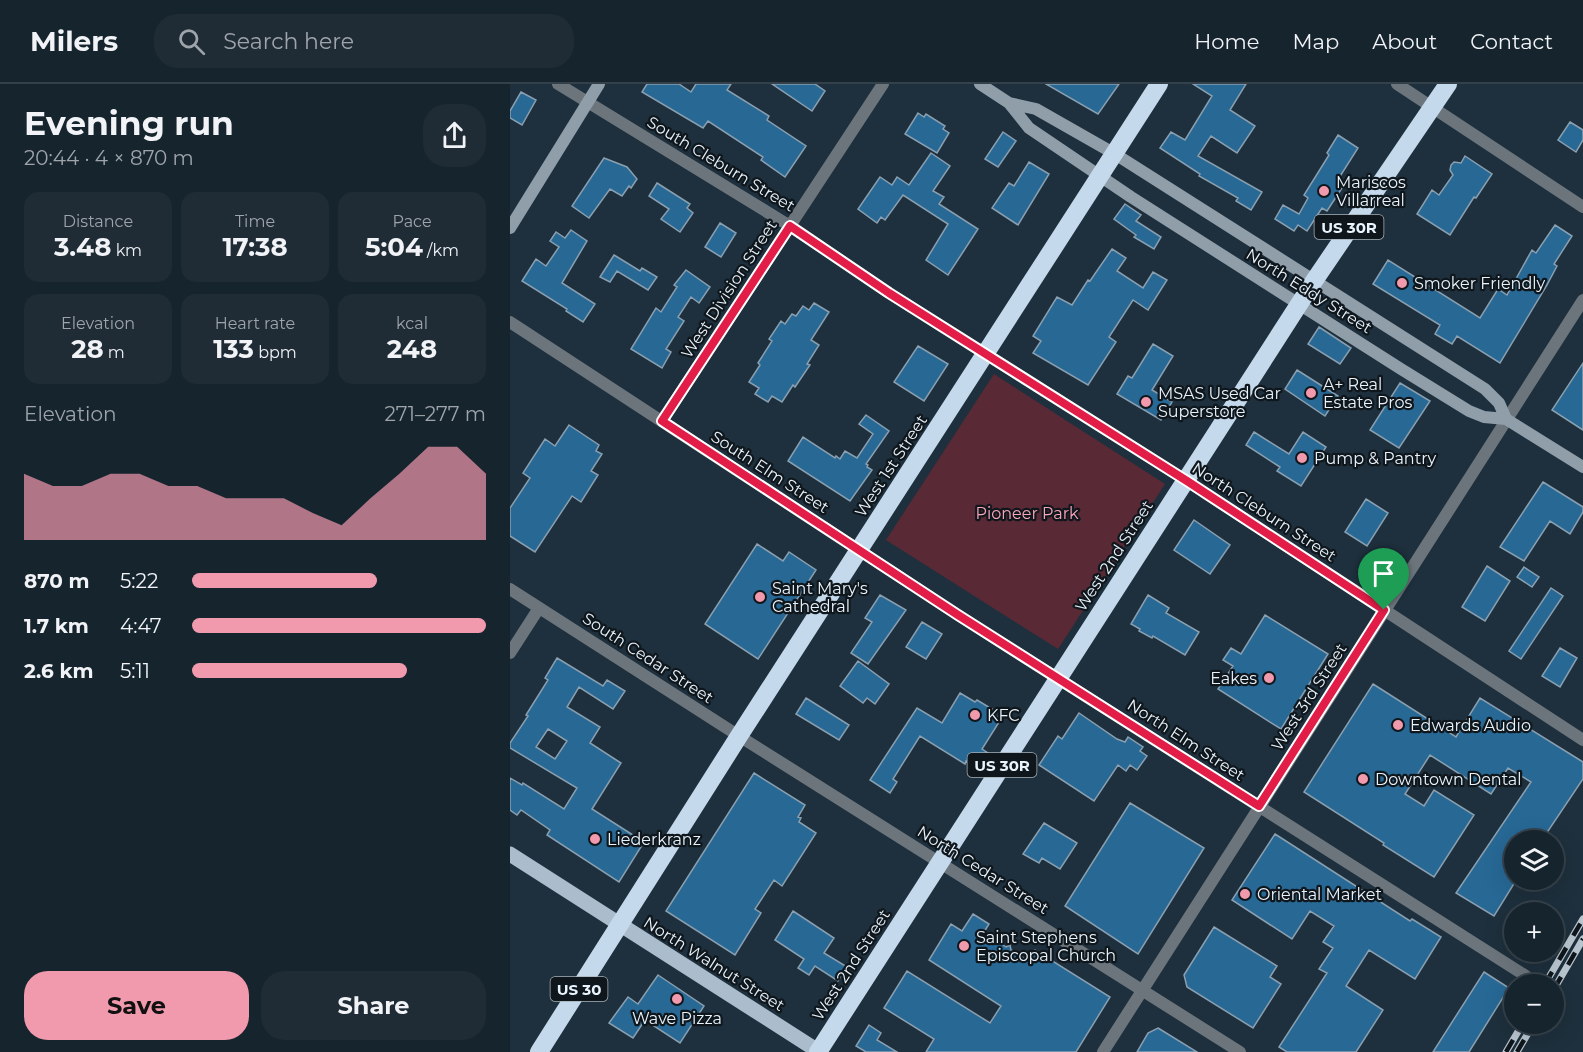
<!DOCTYPE html>
<meta charset="utf-8">
<style>
:root{--surface:#16242e;--page:#1f2c36;--text:#f1f3f6;--muted:#9ea4aa;--line:#35414a;--accent:#f29aad}
body{margin:0;font-family:Montserrat,sans-serif;background:var(--page);color:var(--text);height:100vh;display:flex;flex-direction:column;font-size:22px;white-space:nowrap}
*{box-sizing:border-box;margin:0}
p{font-size:20px;color:var(--muted)}
.icon{flex:none;width:33px;height:33px;fill:none;stroke:currentColor;stroke-width:2;stroke-linecap:round;stroke-linejoin:round}
.map{position:relative;flex:1;overflow:hidden}
.details{display:flex;flex-direction:column;background:var(--surface);width:510px}
.details>*{flex:none}
.controls{position:absolute;left:994px;top:746px;display:grid;gap:12px}
.controls a{display:grid;place-items:center;width:60px;height:60px;border-radius:50%;background:var(--surface);box-shadow:0 6px 24px #0002,0 0 0 2px var(--line);font-size:30px}
.pin{position:absolute;display:grid;place-items:center;width:51px;height:51px;color:#fff;margin:-62px -26px;border-radius:50% 50% 50% 0;rotate:-45deg;box-shadow:0 0 6px #0007}
.pin .icon{rotate:45deg}
.round{display:grid;place-items:center;flex:none;width:63px;height:63px;border-radius:24px;background:var(--page)}
.summary{display:flex;align-items:center;justify-content:space-between;height:102px;padding:0 24px}
h1{font-size:33px;font-weight:700;line-height:45px}
.figures{display:grid;grid-template-columns:repeat(3,1fr);gap:9px;height:102px;padding:6px 24px}
.figures div{display:grid;align-content:center;border-radius:15px;background:var(--page);text-align:center}
.figures b{font-size:26px;font-weight:700}
.figures small{font-size:16px;font-weight:400}
.figures p{font-size:16px}
.chart{height:168px;padding:12px 24px}
.chart p{display:flex;justify-content:space-between}
.chart svg{width:100%;height:108px;margin-top:6px;fill:var(--accent);opacity:.7}
.button{display:flex;gap:12px;margin-top:auto;padding:12px 24px}
.button a{flex:1;height:69px;border-radius:24px;background:var(--accent);color:#111;font-size:24px;font-weight:700;line-height:69px;text-align:center}
.button a+a{background:var(--page);color:var(--text)}
ul{padding:0 24px;list-style:none;font-size:20px}
li{display:grid;grid-template-columns:96px 72px 1fr;align-items:center;height:45px}
li i{height:15px;border-radius:8px;background:var(--accent)}
header{display:flex;align-items:center;gap:36px;box-sizing:border-box;height:84px;padding:0 30px;background:var(--surface);border-bottom:2px solid var(--line)}
header strong{font-size:28px}
nav{display:flex;gap:33px;margin-inline-start:auto;font-size:21px}
.search{width:420px;height:54px;background:var(--page);display:flex;align-items:center;gap:15px;box-sizing:border-box;padding:0 21px;border-radius:24px;color:var(--muted);font-size:22px}
main{display:flex;flex:1;min-height:0}
.map>svg:first-child{display:block}
.green{fill:#592935}
.building{fill:#276895;stroke:#8a9faf;stroke-width:1.5;fill-rule:evenodd}
.lines{fill:none;stroke-linecap:round;stroke-linejoin:round}
.street{stroke:#6d757c;stroke-width:12}
.secondary{stroke:#909ea9;stroke-width:12}
.primary{stroke:#abbdcc;stroke-width:15}
.highway{stroke:#c4d9eb;stroke-width:18}
.rail-casing{stroke:#b9c6d0;stroke-width:7}
.rail{stroke:#0f171d;stroke-width:4.5;stroke-dasharray:14;stroke-linecap:butt}
.route-casing{stroke:#fff;stroke-width:12}
.route{stroke:#e11d48;stroke-width:8}
.poi-dot{fill:#f29aad;stroke:#0f171d;stroke-width:2}
.labels{text-anchor:middle;dominant-baseline:central;stroke-width:4.5;stroke-linejoin:round;paint-order:stroke}
.shield{fill:#0f171d;stroke:#a7b1b9;stroke-width:1.5}
.shield-label{font-size:15px;font-weight:bold;fill:#e8f3fc}
.street-label{font-size:16px;fill:#e8f3fc;stroke:#0f171d}
.poi-label{font-size:16px;fill:#e8f3fc;stroke:#0f171d;text-anchor:start}
.park-label{font-size:16px;fill:#fba6b8;stroke:#0f171d}
</style>
<header>
<strong>Milers</strong>
<div class="search"><svg class="icon" aria-label="search" viewBox="0 0 24 24"><circle cx="10" cy="10" r="6"/><path d="M15 15l6 6"/></svg>Search here</div>
<nav><a>Home</a><a>Map</a><a>About</a><a>Contact</a></nav>
</header>
<main>
<section class="details">
<div class="summary"><div><h1>Evening run</h1><p>20:44 · 4 × 870 m</p></div><a class="round"><svg class="icon" aria-label="share" viewBox="0 0 24 24"><path d="M12 15V3M7 8l5-5 5 5M5 13v7h14v-7"/></svg></a></div>
<div class="figures">
<div><p>Distance</p><b>3.48<small> km</small></b></div>
<div><p>Time</p><b>17:38</b></div>
<div><p>Pace</p><b>5:04<small> /km</small></b></div>
</div>
<div class="figures">
<div><p>Elevation</p><b>28<small> m</small></b></div>
<div><p>Heart rate</p><b>133<small> bpm</small></b></div>
<div><p>kcal</p><b>248</b></div>
</div>
<div class="chart"><p><span>Elevation</span>271–277 m</p>
<svg viewBox="0 0 160 44" preserveAspectRatio="none"><path d="M0 44V17L10 22L20 22L30 17L40 17L50 22L60 22L70 27L80 27L90 27L100 33L110 38L120 27L130 17L140 6L150 6L160 17V44z"/></svg>
</div>
<ul>
<li><b>870 m</b>5:22<i style="width:63%"></i></li>
<li><b>1.7 km</b>4:47<i style="width:100%"></i></li>
<li><b>2.6 km</b>5:11<i style="width:73%"></i></li>
</ul>
<div class="button"><a>Save</a><a>Share</a></div>
</section>
<div class="map">
<svg width="1073" height="968" viewBox="0 0 1073 968">
<rect width="100%" height="100%" fill="#1e303d"/>
<!-- green -->
<path class="green" d="M 484,290 L 655,400 L 548,565 L 376,456 Z"/>
<!-- building -->
<path class="building" d="M 137,0 L 169,0 L 181,8 L 186,0 L 221,0 L 217,6 L 259,32 L 257,36 L 296,62 L 275,93 L 251,76 L 253,73 L 198,37 L 193,44 L 132,8 Z
M 262,0 L 305,0 L 315,7 L 302,27 Z
M 536,0 L 609,0 L 588,30 Z
M 683,0 L 736,0 L 720,26 L 745,42 L 727,69 L 701,52 L 688,72 L 752,108 L 741,126 L 726,117 L 728,114 L 689,92 L 690,90 L 650,64 L 661,48 L 675,56 L 702,12 Z
M 11,8 L 26,16 L 12,41 L 0,34 L 0,27 Z
M 408,29 L 414,33 L 416,30 L 435,42 L 433,45 L 439,49 L 427,69 L 395,50 Z
M 1060,38 L 1073,46 L 1073,56 L 1066,68 L 1048,56 Z
M 493,48 L 506,57 L 488,83 L 475,75 Z
M 828,51 L 848,64 L 827,97 L 834,101 L 817,127 L 812,124 L 797,147 L 788,141 L 784,147 L 765,135 L 773,121 L 789,130 L 798,114 L 794,111 L 819,71 L 817,69 Z
M 421,69 L 440,82 L 423,107 L 434,113 L 429,120 L 468,145 L 438,191 L 416,176 L 438,140 L 393,111 L 375,136 L 371,133 L 367,139 L 348,125 L 370,93 L 382,101 L 387,93 L 399,101 Z
M 955,72 L 982,90 L 966,114 L 964,113 L 940,151 L 907,130 L 922,106 L 929,111 L 943,91 L 940,86 L 941,81 L 944,78 L 951,79 Z
M 94,74 L 117,83 L 127,95 L 121,104 L 119,102 L 112,112 L 100,105 L 79,134 L 62,122 Z
M 519,78 L 539,90 L 508,141 L 482,124 L 499,99 L 504,102 Z
M 147,99 L 180,120 L 177,124 L 183,129 L 170,148 L 151,135 L 159,125 L 139,112 Z
M 615,120 L 631,131 L 626,137 L 651,153 L 644,165 L 624,153 L 626,151 L 604,135 Z
M 210,139 L 226,149 L 211,173 L 195,163 Z
M 1045,141 L 1062,152 L 1044,180 L 1047,182 L 1037,201 L 990,279 L 947,252 L 942,260 L 925,250 L 930,241 L 863,200 L 878,176 L 970,234 L 988,205 L 997,211 L 1022,166 L 1026,169 Z
M 61,146 L 77,157 L 52,199 L 85,220 L 73,238 L 56,227 L 57,225 L 12,197 L 26,175 L 36,182 L 49,163 L 40,157 L 46,148 L 55,154 Z
M 602,165 L 616,174 L 607,187 L 633,204 L 643,188 L 657,196 L 638,226 L 623,216 L 599,253 L 606,258 L 578,301 L 523,269 L 531,257 L 523,252 L 547,213 L 562,221 L 578,196 L 580,197 Z
M 104,171 L 130,187 L 132,184 L 147,193 L 138,206 L 107,187 L 100,198 L 90,193 Z
M 176,186 L 200,203 L 189,219 L 181,213 L 168,233 L 174,237 L 156,265 L 161,268 L 152,284 L 121,265 L 146,224 L 151,228 L 167,203 L 164,201 Z
M 304,219 L 319,228 L 301,256 L 309,261 L 297,280 L 300,281 L 285,303 L 283,301 L 272,318 L 262,312 L 258,318 L 245,310 L 249,304 L 239,298 L 250,281 L 248,279 L 262,257 L 259,255 L 271,237 L 275,240 L 282,230 L 286,232 L 293,222 L 299,226 Z
M 809,243 L 841,264 L 830,280 L 798,260 Z
M 643,260 L 663,272 L 642,306 L 662,318 L 651,336 L 607,310 L 618,292 L 622,294 Z
M 408,262 L 438,280 L 414,317 L 384,298 Z
M 1073,279 L 1073,346 L 1042,326 Z
M 787,286 L 828,312 L 815,332 L 775,305 Z
M 890,299 L 920,317 L 889,364 L 860,346 Z
M 356,331 L 379,347 L 356,380 L 358,381 L 357,383 L 362,386 L 340,417 L 278,377 L 293,353 L 325,374 L 326,372 L 330,375 L 335,367 L 347,374 L 363,350 L 349,340 Z
M 59,341 L 89,361 L 86,367 L 92,370 L 81,387 L 88,391 L 71,418 L 62,412 L 25,468 L 0,452 L 0,424 L 20,394 L 13,389 L 35,355 L 45,362 Z
M 744,348 L 779,370 L 793,348 L 816,363 L 791,402 L 767,387 L 770,383 L 736,361 Z
M 1033,398 L 1073,423 L 1073,428 L 1060,450 L 1040,437 L 1014,477 L 990,463 Z
M 856,415 L 878,429 L 857,462 L 835,448 Z
M 684,436 L 720,461 L 700,490 L 664,466 Z
M 247,460 L 273,477 L 279,468 L 306,486 L 248,575 L 195,540 Z
M 977,482 L 1000,497 L 975,537 L 952,523 Z
M 1014,483 L 1029,493 L 1022,503 L 1007,493 Z
M 1041,504 L 1053,512 L 1011,575 L 999,567 Z
M 370,511 L 396,526 L 358,580 L 341,569 L 362,538 L 355,534 Z
M 638,511 L 659,524 L 656,529 L 689,548 L 675,571 L 643,552 L 642,554 L 629,547 L 630,545 L 621,540 Z
M 755,531 L 818,570 L 771,645 L 708,605 L 723,582 L 713,576 L 721,564 L 731,570 Z
M 412,538 L 432,550 L 416,575 L 396,563 Z
M 1050,564 L 1067,574 L 1050,603 L 1032,592 Z
M 47,574 L 93,602 L 97,596 L 115,607 L 103,625 L 69,603 L 57,623 L 90,643 L 80,659 L 111,679 L 82,725 L 134,758 L 109,798 L 37,751 L 40,746 L 11,726 L 7,731 L 0,726 L 0,694 L 12,701 L 13,699 L 54,725 L 67,704 L 0,664 L 0,659 L 18,632 L 16,631 L 38,596 L 35,594 ZM 38,645 L 57,657 L 45,675 L 26,663 Z
M 348,577 L 379,600 L 365,620 L 357,614 L 353,619 L 330,602 Z
M 863,600 L 946,653 L 970,614 L 1073,678 L 1073,695 L 1032,756 L 1005,756 L 1005,798 L 984,832 L 946,809 L 1021,698 L 998,684 L 981,710 L 920,671 L 895,710 L 914,722 L 924,706 L 964,731 L 924,793 L 873,761 L 874,759 L 794,708 Z
M 450,609 L 465,618 L 467,616 L 482,625 L 480,628 L 491,635 L 472,665 L 478,669 L 468,685 L 456,677 L 455,680 L 410,652 L 383,695 L 387,698 L 380,709 L 360,696 L 407,624 L 432,639 Z
M 296,614 L 339,641 L 329,656 L 286,630 Z
M 569,629 L 607,655 L 615,658 L 618,653 L 633,663 L 630,667 L 637,672 L 627,686 L 620,681 L 616,687 L 608,681 L 584,717 L 529,681 L 548,652 L 552,655 Z
M 244,689 L 295,721 L 288,733 L 291,734 L 289,738 L 306,749 L 272,802 L 264,796 L 245,825 L 251,829 L 225,871 L 156,827 Z
M 620,719 L 694,764 L 628,870 L 555,822 Z
M 534,739 L 567,759 L 550,785 L 532,774 L 529,779 L 513,770 Z
M 765,750 L 900,837 L 902,835 L 931,853 L 905,895 L 859,866 L 836,902 L 873,926 L 846,968 L 777,968 L 769,963 L 817,889 L 809,885 L 823,864 L 813,858 L 824,842 L 800,827 L 782,855 L 722,816 Z
M 283,827 L 324,854 L 314,869 L 337,883 L 328,897 L 305,882 L 299,891 L 288,884 L 294,875 L 265,856 Z
M 463,830 L 479,840 L 474,848 L 496,863 L 500,861 L 501,866 L 518,877 L 525,866 L 600,913 L 566,968 L 416,968 L 424,955 L 374,924 L 397,887 L 480,939 L 491,922 L 419,876 L 441,840 L 452,847 Z
M 704,843 L 767,882 L 760,893 L 771,900 L 743,944 L 677,903 L 674,891 Z
M 974,888 L 999,904 L 959,968 L 923,968 Z
M 148,891 L 194,922 L 170,959 L 135,936 L 123,954 L 99,939 L 118,913 L 128,920 Z
M 359,941 L 371,949 L 367,956 L 387,968 L 356,968 L 346,962 Z
M 648,944 L 687,968 L 627,968 L 638,949 Z"/>
<g class="lines">
<!-- street -->
<path class="street" d="M 48,0 L 280,142 L 379,209 L 677,397 L 1073,656
M 887,0 L 1073,123
M 0,238 L 448,531 L 1016,892
M 152,337 L 373,0
M 0,505 L 229,652 L 730,968
M 0,569 L 29,524
M 593,968 L 1073,216"/>
<!-- secondary -->
<path class="secondary" d="M 470,0 L 499,19 L 519,44 L 621,113 L 891,285 L 959,327 L 974,333 L 996,335 L 1073,383
M 499,19 L 526,25 L 605,70 L 975,305 L 989,319 L 996,335
M 0,144 L 89,0"/>
<!-- primary -->
<path class="primary" d="M 0,770 L 308,967"/>
<!-- highway -->
<path class="highway" d="M 29,968 L 229,652 L 649,0
M 308,968 L 804,197 L 938,0"/>
<defs>
<path id="rail" d="M 1035,900 L 1073,835
M 1044,905 L 1073,855
M 996,968 L 1013,939
M 1007,968 L 1024,939"/>
</defs>
<!-- rail casing -->
<use href="#rail" class="rail-casing"/>
<!-- rail -->
<use href="#rail" class="rail"/>
</g>
<g class="lines">
<defs>
<path id="route" d="M 280,142 L 379,209 L 677,397 L 874,526 L 749,722 L 448,531 L 152,337 Z"/>
</defs>
<!-- route casing -->
<use href="#route" class="route-casing"/>
<!-- route -->
<use href="#route" class="route"/>
</g>
<!-- markers -->
<g class="poi-dot">
<circle cx="814" cy="107" r="6"/>
<circle cx="892" cy="199" r="6"/>
<circle cx="801" cy="309" r="6"/>
<circle cx="636" cy="318" r="6"/>
<circle cx="792" cy="374" r="6"/>
<circle cx="250" cy="513" r="6"/>
<circle cx="759" cy="594" r="6"/>
<circle cx="465" cy="631" r="6"/>
<circle cx="888" cy="641" r="6"/>
<circle cx="853" cy="695" r="6"/>
<circle cx="85" cy="755" r="6"/>
<circle cx="735" cy="810" r="6"/>
<circle cx="454" cy="862" r="6"/>
<circle cx="167" cy="915" r="6"/>
</g>
<g class="labels">
<!-- shield labels -->
<g class="shield">
<rect x="804.5" y="131" width="69" height="24" rx="4.5"/>
<rect x="457.5" y="669" width="69" height="24" rx="4.5"/>
<rect x="40.5" y="893" width="57" height="24" rx="4.5"/>
</g>
<g class="shield-label">
<text x="839" y="143">US 30R</text>
<text x="492" y="681">US 30R</text>
<text x="69" y="905">US 30</text>
</g>
<!-- street labels -->
<g class="street-label">
<text transform="translate(211 80) rotate(31)">South Cleburn Street</text>
<text transform="translate(219 205) rotate(-57)">West Division Street</text>
<text transform="translate(799 207) rotate(32)">North Eddy Street</text>
<text transform="translate(381 382) rotate(-57)">West 1st Street</text>
<text transform="translate(260 388) rotate(33)">South Elm Street</text>
<text transform="translate(754 428) rotate(33)">North Cleburn Street</text>
<text transform="translate(604 472) rotate(-57)">West 2nd Street</text>
<text transform="translate(138 574) rotate(33)">South Cedar Street</text>
<text transform="translate(799 613) rotate(-57)">West 3rd Street</text>
<text transform="translate(676 656) rotate(33)">North Elm Street</text>
<text transform="translate(473 786) rotate(32)">North Cedar Street</text>
<text transform="translate(204 880) rotate(32)">North Walnut Street</text>
<text transform="translate(341 881) rotate(-57)">West 2nd Street</text>
</g>
<!-- poi labels -->
<g class="poi-label">
<text x="826" y="98">Mariscos<tspan x="826" dy="18">Villarreal</tspan></text>
<text x="904" y="199">Smoker Friendly</text>
<text x="813" y="300">A+ Real<tspan x="813" dy="18">Estate Pros</tspan></text>
<text x="648" y="309">MSAS Used Car<tspan x="648" dy="18">Superstore</tspan></text>
<text x="804" y="374">Pump &amp; Pantry</text>
<text x="262" y="504">Saint Mary's<tspan x="262" dy="18">Cathedral</tspan></text>
<text x="747" y="594" text-anchor="end">Eakes</text>
<text x="477" y="631">KFC</text>
<text x="900" y="641">Edwards Audio</text>
<text x="865" y="695">Downtown Dental</text>
<text x="97" y="755">Liederkranz</text>
<text x="747" y="810">Oriental Market</text>
<text x="466" y="853">Saint Stephens<tspan x="466" dy="18">Episcopal Church</tspan></text>
<text x="167" y="934" text-anchor="middle">Wave Pizza</text>
</g>
<!-- park labels -->
<g class="park-label">
<text x="517" y="429">Pioneer Park</text>
</g>
</g>
</svg>
<div class="controls">
<a><svg class="icon" aria-label="layers" viewBox="0 0 24 24"><path d="M12 4l9 5-9 5-9-5zM3 14l9 5 9-5"/></svg></a>
<a>+</a>
<a>−</a>
</div>
<div class="pin" style="left:874px;top:526px;background:#1e9e55"><svg class="icon" aria-label="arrive" viewBox="0 0 24 24"><path d="M6 21V4h12l-3 4 3 4H6"/></svg></div>
</div>
</main>
